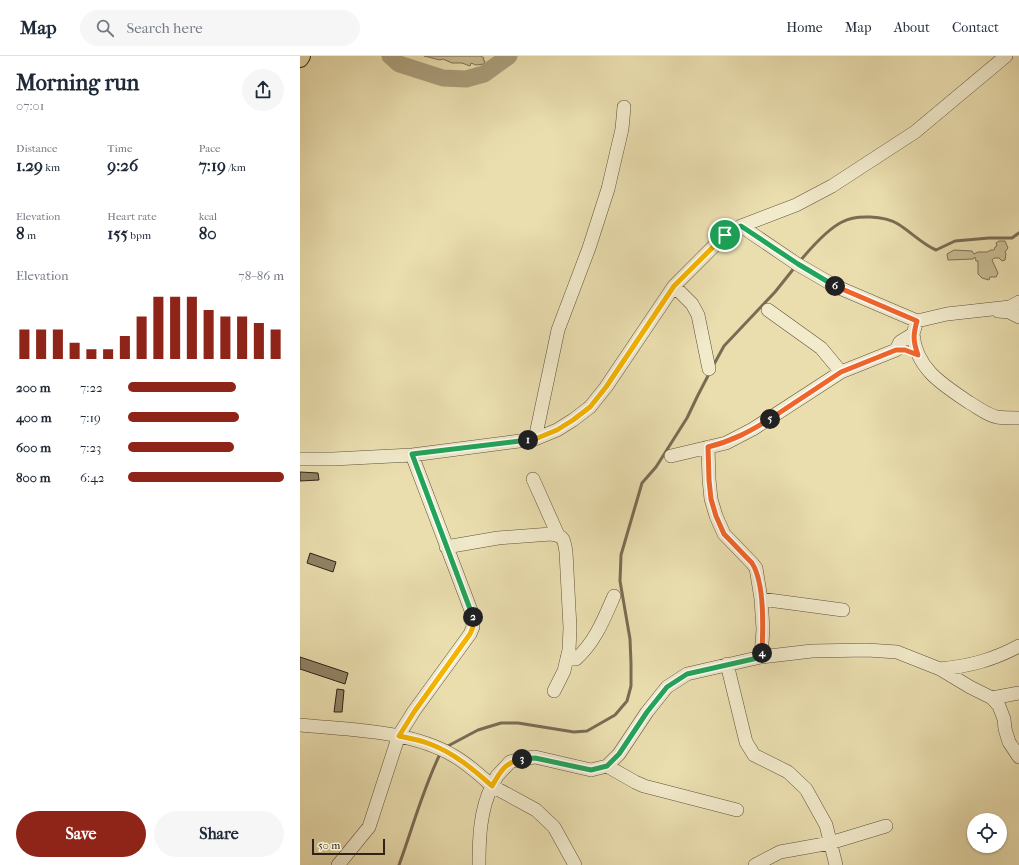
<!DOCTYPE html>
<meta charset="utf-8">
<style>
:root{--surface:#fff;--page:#f6f6f7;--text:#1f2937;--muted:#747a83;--line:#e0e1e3;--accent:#8f2418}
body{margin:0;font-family:"IM FELL French Canon",serif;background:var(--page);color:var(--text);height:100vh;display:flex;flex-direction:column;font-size:15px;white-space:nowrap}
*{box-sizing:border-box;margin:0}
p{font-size:13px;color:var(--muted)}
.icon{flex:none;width:22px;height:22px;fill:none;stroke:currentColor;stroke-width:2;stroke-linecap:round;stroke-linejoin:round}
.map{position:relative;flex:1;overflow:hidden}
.sheet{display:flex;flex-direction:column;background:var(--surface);width:300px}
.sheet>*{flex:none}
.controls{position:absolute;left:667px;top:757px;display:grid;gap:8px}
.controls a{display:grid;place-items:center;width:40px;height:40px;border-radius:50%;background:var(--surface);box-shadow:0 1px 3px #0004;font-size:20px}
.scale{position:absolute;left:12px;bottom:10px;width:73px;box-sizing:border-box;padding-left:4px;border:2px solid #2f2216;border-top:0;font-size:11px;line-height:14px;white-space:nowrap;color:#2f2216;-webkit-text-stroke:3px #f1eacb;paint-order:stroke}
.pin{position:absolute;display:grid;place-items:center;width:34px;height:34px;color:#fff;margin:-17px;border:2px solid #fff;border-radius:50%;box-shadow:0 1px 4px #0007}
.km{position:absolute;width:20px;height:20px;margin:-10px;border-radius:50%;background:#222;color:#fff;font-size:11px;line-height:20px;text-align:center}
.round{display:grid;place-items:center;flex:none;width:42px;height:42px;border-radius:21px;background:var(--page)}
.overview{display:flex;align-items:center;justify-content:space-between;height:68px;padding:0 16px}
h1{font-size:22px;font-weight:700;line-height:30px}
.figures{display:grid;grid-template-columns:repeat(3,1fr);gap:6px;height:68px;padding:4px 16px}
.figures div{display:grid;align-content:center}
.figures b{font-size:17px;font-weight:700}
.figures small{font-size:11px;font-weight:400}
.figures p{font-size:11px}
.chart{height:112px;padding:8px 16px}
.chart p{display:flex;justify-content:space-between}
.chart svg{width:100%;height:72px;margin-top:4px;stroke:var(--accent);stroke-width:6}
.primary-button{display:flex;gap:8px;margin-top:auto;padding:8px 16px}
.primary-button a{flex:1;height:46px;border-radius:24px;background:var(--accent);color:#fff;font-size:16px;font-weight:700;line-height:46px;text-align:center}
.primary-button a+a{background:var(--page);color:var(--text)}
ul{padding:0 16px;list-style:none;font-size:13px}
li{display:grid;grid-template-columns:64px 48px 1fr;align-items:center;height:30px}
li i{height:10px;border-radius:5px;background:var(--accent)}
header{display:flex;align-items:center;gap:24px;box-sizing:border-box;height:56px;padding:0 20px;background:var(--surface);border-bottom:1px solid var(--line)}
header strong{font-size:19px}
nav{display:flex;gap:22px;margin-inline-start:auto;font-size:14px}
.search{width:280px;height:36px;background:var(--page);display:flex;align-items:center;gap:10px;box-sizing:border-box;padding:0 14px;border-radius:22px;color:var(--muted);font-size:15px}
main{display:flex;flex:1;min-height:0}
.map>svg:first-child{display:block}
.green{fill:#cabe95;stroke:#7c7056}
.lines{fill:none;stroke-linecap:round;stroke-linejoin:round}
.stream{stroke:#796c53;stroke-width:3}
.river{stroke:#aa9e7b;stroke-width:17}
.building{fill:#908466;stroke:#2f2216}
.minor-casing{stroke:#5e513c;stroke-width:14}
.major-casing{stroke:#2f2216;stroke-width:18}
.minor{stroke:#f1eacb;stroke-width:13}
.major{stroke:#eadeaf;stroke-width:16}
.split-1-casing{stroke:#fff;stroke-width:8}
.split-2-casing{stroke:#fff;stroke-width:8}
.split-3-casing{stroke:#fff;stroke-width:8}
.split-4-casing{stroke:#fff;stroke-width:8}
.split-5-casing{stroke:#fff;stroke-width:8}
.split-6-casing{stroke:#fff;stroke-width:8}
.split-7-casing{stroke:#fff;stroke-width:8}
.split-1{stroke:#f5b400;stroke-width:5}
.split-2{stroke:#22a559;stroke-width:5}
.split-3{stroke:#f5b400;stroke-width:5}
.split-4{stroke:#22a559;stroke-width:5}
.split-5{stroke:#f0652b;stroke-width:5}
.split-6{stroke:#f0652b;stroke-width:5}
.split-7{stroke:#22a559;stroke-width:5}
</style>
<header>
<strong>Map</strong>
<div class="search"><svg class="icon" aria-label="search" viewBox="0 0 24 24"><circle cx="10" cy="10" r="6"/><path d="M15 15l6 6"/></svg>Search here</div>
<nav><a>Home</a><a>Map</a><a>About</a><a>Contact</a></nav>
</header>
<main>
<section class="sheet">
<div class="overview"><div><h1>Morning run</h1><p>07:01</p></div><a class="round"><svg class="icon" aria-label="share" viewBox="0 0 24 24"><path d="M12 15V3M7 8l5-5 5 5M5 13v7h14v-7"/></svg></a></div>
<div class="figures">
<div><p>Distance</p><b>1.29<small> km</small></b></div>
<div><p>Time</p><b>9:26</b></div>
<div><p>Pace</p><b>7:19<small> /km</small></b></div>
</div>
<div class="figures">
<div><p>Elevation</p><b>8<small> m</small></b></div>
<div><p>Heart rate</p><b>155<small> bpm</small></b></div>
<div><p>kcal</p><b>80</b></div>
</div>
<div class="chart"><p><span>Elevation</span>78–86 m</p>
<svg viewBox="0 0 160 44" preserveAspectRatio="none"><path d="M5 44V26M15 44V26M25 44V26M35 44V34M45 44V38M55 44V38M65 44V30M75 44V18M85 44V6M95 44V6M105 44V6M115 44V14M125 44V18M135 44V18M145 44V22M155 44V26"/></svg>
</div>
<ul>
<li><b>200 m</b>7:22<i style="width:69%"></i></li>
<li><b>400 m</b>7:19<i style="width:71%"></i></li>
<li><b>600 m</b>7:23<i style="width:68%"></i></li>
<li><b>800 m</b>6:42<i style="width:100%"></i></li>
</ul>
<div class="primary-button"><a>Save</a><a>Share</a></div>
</section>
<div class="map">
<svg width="719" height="809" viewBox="0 0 719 809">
<rect width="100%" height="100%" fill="#eadeaf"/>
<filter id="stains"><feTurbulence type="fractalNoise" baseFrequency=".005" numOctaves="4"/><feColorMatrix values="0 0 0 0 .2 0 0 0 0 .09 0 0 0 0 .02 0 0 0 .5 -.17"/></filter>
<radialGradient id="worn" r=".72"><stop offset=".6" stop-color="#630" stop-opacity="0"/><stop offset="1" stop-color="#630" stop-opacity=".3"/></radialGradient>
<!-- green -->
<path class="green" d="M 124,0 L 181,0 L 184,2 L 183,4 L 185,5 L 184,8 L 176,9 L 171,7 L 170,10 L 162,7 L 152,7 L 143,3 L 140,4 Z
M 699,185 L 705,185 L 708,192 L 705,196 L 706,198 L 705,204 L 702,205 L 699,202 L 694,202 L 692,204 L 698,217 L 696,221 L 690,221 L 689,224 L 682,222 L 678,218 L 678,205 L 676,205 L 675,201 L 673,203 L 648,204 L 647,198 L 654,194 L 672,195 L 674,198 L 678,196 L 687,196 L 691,194 L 694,194 L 695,191 L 697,190 L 696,187 Z"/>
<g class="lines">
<!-- stream -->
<path class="stream" d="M 500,205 C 510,193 528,173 542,166 C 556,158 585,160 598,168 C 611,176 622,188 636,194 L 655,185 L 689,182 L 712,182 L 719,177
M 413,310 L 424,290 L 475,236 L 495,211
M 146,691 L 178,674 L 201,667 L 218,667 L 274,676 L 287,675 L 315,659 L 327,645 L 331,630 L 331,607 L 330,583 L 320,525 L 321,499 L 342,427 L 356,411 L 387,362 L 398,339 L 410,316
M 99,809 C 113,771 123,732 141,696"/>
<!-- river -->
<path class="river" d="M 90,0 L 99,8 L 143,22 L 166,23 L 184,18 L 209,0"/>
</g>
<!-- building -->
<path class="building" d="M 0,416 L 18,417 L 19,424 L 0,425 Z
M 10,497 L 36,506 L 33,516 L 7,507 Z
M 0,601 L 48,617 L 45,628 L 0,613 Z
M 37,633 L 44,634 L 42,656 L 34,656 Z"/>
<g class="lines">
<defs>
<path id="minor" d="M 441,170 L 497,208 L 535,230 L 617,265 L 647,258 L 710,251 L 719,246
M 374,230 L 392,248 L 398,259 L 409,313
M 468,254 L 521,292 L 541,316
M 698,255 L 709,256 L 719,261
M 613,278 C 616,313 643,329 670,347 C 679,352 687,359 697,361 C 704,362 712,362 719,362
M 235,383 L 258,274 L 289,192 L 308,133 L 322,73 L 324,51
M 408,391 L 409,423 L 411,443 L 416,460 L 424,478 L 452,507 L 456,512 L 461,543 L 463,573 L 461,601
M 371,400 L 426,387 L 453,373 L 541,316 L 596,294 L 600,286 L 613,278 L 617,265
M 0,403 L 33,403 L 112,399 L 235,383 L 257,374 L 273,364 L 290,351 L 306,331 L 374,230 L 425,179 L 441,170 L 496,149 L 532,130 L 615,76 L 706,0
M 233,423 L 258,479
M 146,491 L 198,482 L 251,478 C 264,480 264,483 266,496 L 270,572 L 269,594 L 264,615 L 254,635
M 461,543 L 543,554
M 267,602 L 276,603 C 295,586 304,563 314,540
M 427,608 L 446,686 L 454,699 L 488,716 L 506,733 L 526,769 L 536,809
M 640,613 C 670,610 693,604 719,590
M 692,642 L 719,637
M 0,669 C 50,674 110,674 154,700 C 168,708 180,719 192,730 L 197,720 L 210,706 L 220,703 L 235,701 L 291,714 L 307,710 L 319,698 L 347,656 L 367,631 L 387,618 L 461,601 L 512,595 L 567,594 L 597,596 L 640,613 L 670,631 L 692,642 L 699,650 L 704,663 L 705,673 L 709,686 L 719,701
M 307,710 L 335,726 L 344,730 L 437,754
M 38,809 L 69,771 L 99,679 L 114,655 L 170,578 L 173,571 L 172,557 L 112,399
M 179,809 C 179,782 180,754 192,730 L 236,754 L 254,771 L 275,809
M 455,809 L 480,796 L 530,787 L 586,770"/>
<path id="major" d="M 0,3 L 2,0"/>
</defs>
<!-- minor casing -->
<use href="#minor" class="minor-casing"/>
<!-- major casing -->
<use href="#major" class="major-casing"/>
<!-- minor -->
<use href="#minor" class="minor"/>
<!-- major -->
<use href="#major" class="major"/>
</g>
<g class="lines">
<defs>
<path id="split-1" d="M 228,384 L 235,383 L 257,374 L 273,364 L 290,351 L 306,331 L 374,230 L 425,179"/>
<path id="split-2" d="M 173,561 L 112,398 L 228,384"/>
<path id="split-3" d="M 173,561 L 173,571 L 170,578 L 114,656 L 99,680 C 109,682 120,684 130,688 C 154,697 173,713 192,730 C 200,716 205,706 222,703"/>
<path id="split-4" d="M 222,703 L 235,702 L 291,714 L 307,710 L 319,698 L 347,656 L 367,631 L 387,618 L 462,601 L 462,597"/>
<path id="split-5" d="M 462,597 C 463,574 465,527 452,507 L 424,478 L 416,460 L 411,443 L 409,424 L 408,391 C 432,385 449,376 470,363"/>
<path id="split-6" d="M 470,363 L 541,316 L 596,294 L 605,294 L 618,299 C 613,285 613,279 617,265 L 535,230"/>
<path id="split-7" d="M 425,179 L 441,170 L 498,208 L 535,230"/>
</defs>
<!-- split-1 casing -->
<use href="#split-1" class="split-1-casing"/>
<!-- split-2 casing -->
<use href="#split-2" class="split-2-casing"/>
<!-- split-3 casing -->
<use href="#split-3" class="split-3-casing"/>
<!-- split-4 casing -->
<use href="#split-4" class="split-4-casing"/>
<!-- split-5 casing -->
<use href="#split-5" class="split-5-casing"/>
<!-- split-6 casing -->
<use href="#split-6" class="split-6-casing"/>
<!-- split-7 casing -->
<use href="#split-7" class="split-7-casing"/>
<!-- split-1 -->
<use href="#split-1" class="split-1"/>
<!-- split-2 -->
<use href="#split-2" class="split-2"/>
<!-- split-3 -->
<use href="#split-3" class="split-3"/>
<!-- split-4 -->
<use href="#split-4" class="split-4"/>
<!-- split-5 -->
<use href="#split-5" class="split-5"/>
<!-- split-6 -->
<use href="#split-6" class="split-6"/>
<!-- split-7 -->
<use href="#split-7" class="split-7"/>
</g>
<rect width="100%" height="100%" filter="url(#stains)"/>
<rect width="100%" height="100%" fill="url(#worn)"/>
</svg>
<div class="controls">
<a><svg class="icon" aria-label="locate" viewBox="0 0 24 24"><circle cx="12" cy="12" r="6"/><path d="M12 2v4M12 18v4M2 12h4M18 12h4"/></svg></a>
</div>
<div class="scale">50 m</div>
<div class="pin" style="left:425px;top:179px;background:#1e9e55"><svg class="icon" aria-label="arrive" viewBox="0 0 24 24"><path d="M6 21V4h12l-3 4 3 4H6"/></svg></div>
<b class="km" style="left:228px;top:384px">1</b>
<b class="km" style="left:173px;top:561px">2</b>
<b class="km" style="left:222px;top:703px">3</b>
<b class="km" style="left:462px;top:597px">4</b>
<b class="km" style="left:470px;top:363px">5</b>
<b class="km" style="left:535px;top:230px">6</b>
</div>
</main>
